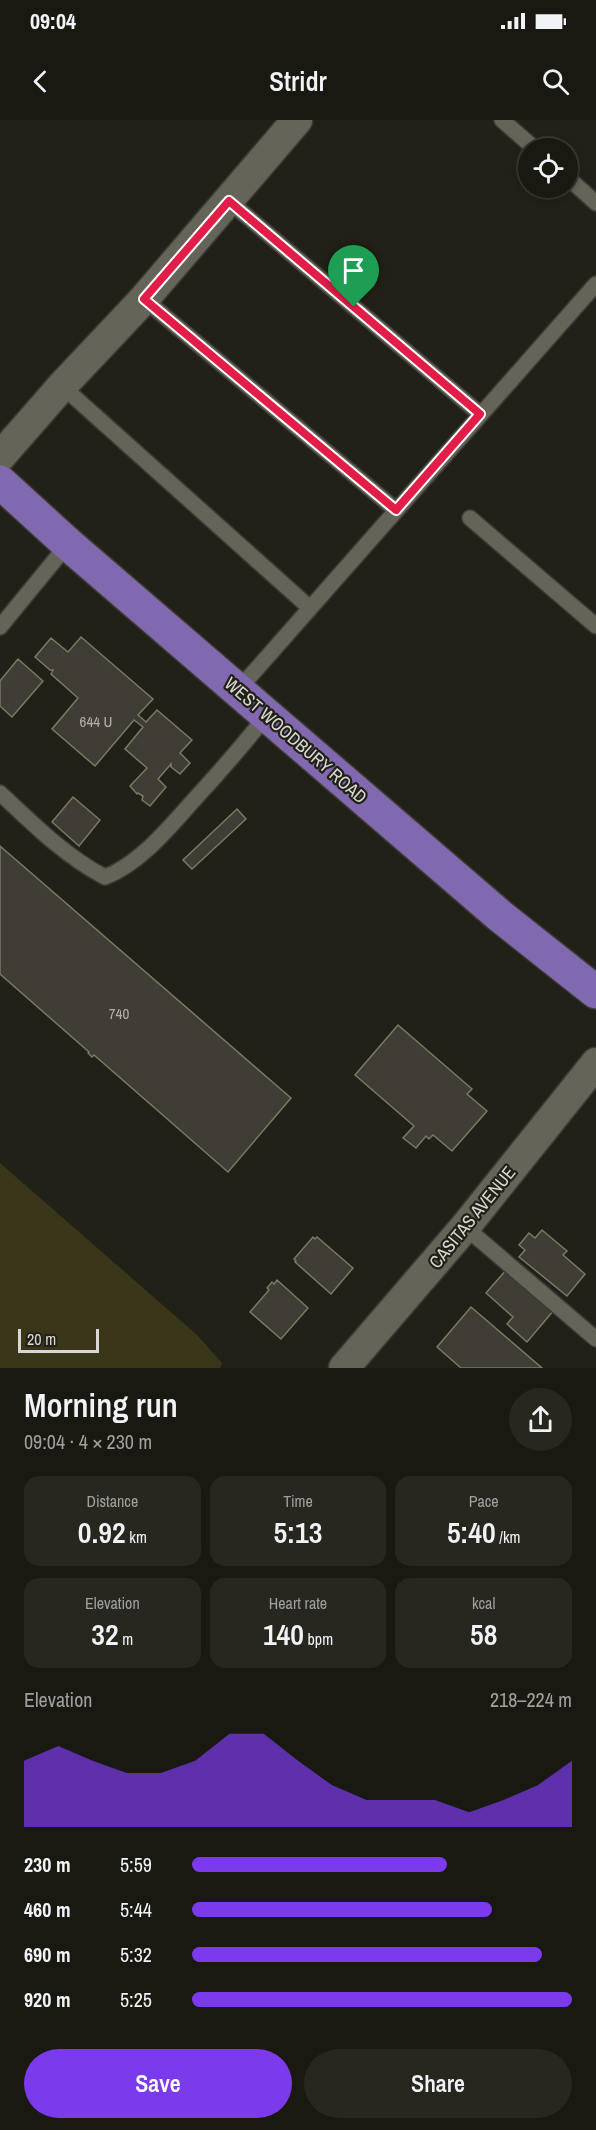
<!DOCTYPE html>
<meta charset="utf-8">
<style>
:root{--surface:#1a1911;--page:#27261f;--text:#f1f3f6;--muted:#9fa09f;--line:#383831;--accent:#7c3aed}
body{margin:0;font-family:"Archivo Narrow",sans-serif;background:var(--page);color:var(--text);height:100vh;display:flex;flex-direction:column;font-size:22px;white-space:nowrap}
*{box-sizing:border-box;margin:0}
p{font-size:20px;color:var(--muted)}
.icon{flex:none;width:33px;height:33px;fill:none;stroke:currentColor;stroke-width:2;stroke-linecap:round;stroke-linejoin:round}
.map{position:relative;height:1248px;overflow:hidden}
.details{display:flex;flex-direction:column;background:var(--surface);flex:1}
.details>*{flex:none}
.buttons{position:absolute;left:518px;top:18px;display:grid;gap:12px}
.buttons a{display:grid;place-items:center;width:60px;height:60px;border-radius:50%;background:var(--surface);box-shadow:0 3px 9px #0003,0 0 0 2px var(--line);font-size:30px}
.scale{position:absolute;left:18px;bottom:15px;width:81px;box-sizing:border-box;padding-left:6px;border:3px solid #d8d7d1;border-top:0;font-size:16px;line-height:21px;white-space:nowrap;color:#d8d7d1;-webkit-text-stroke:4px #222117;paint-order:stroke}
.pin{position:absolute;display:grid;place-items:center;width:51px;height:51px;color:#fff;margin:-62px -26px;border-radius:50% 50% 50% 0;rotate:-45deg;box-shadow:0 0 6px #0007}
.pin .icon{rotate:45deg}
.round{display:grid;place-items:center;flex:none;width:63px;height:63px;border-radius:32px;background:var(--page)}
.headline{display:flex;align-items:center;justify-content:space-between;height:102px;padding:0 24px}
h1{font-size:33px;font-weight:600;line-height:45px}
.metrics{display:grid;grid-template-columns:repeat(3,1fr);gap:9px;height:102px;padding:6px 24px}
.metrics div{display:grid;align-content:center;border-radius:15px;background:var(--page);text-align:center}
.metrics b{font-size:30px;font-weight:600}
.metrics small{font-size:16px;font-weight:400}
.metrics p{font-size:16px}
.chart{height:168px;padding:12px 24px}
.chart p{display:flex;justify-content:space-between}
.chart svg{width:100%;height:108px;margin-top:6px;fill:var(--accent);opacity:.7}
.action{display:flex;gap:12px;margin-top:auto;padding:12px 24px}
.action a{flex:1;height:69px;border-radius:36px;background:var(--accent);color:#fff;font-size:24px;font-weight:600;line-height:69px;text-align:center}
.action a+a{background:var(--page);color:var(--text)}
ul{padding:0 24px;list-style:none;font-size:20px}
li{display:grid;grid-template-columns:96px 72px 1fr;align-items:center;height:45px}
li i{height:15px;border-radius:8px;background:var(--accent)}
.status{display:flex;justify-content:space-between;align-items:center;height:42px;padding:0 30px;background:var(--surface);direction:ltr}
.status svg{height:16px;fill:currentColor}
header{display:flex;justify-content:space-between;align-items:center;height:78px;padding:0 24px;background:var(--surface);font-size:27px;font-weight:600}
.map>svg:first-child{display:block}
.green{fill:#3a361a}
.building{fill:#403e34;stroke:#7a786d;stroke-width:1.5}
.lines{fill:none;stroke-linecap:round;stroke-linejoin:round}
.service-casing{stroke:#3c3b35;stroke-width:18}
.minor-casing{stroke:#3c3b35;stroke-width:33}
.primary-casing{stroke:#3c3b35;stroke-width:36}
.service{stroke:#656459;stroke-width:15}
.minor{stroke:#656459;stroke-width:30}
.primary{stroke:#8069ae;stroke-width:33}
.route-casing{stroke:#fff;stroke-width:12}
.route{stroke:#e11d48;stroke-width:8}
.labels{text-anchor:middle;dominant-baseline:central;stroke-width:4.5;stroke-linejoin:round;paint-order:stroke}
.number-label{font-size:15px;fill:#b2b1aa}
.street-label{font-size:18px;fill:#d8d7d1;stroke:#222117}
</style>
<div class="status"><b>09:04</b><svg viewBox="0 0 49 12"><path d="M0 12V9h3v3zM5 12V6h3v6zM10 12V3h3v9zM15 12V0h3v12zM26 1h20v11H26zM47 4h2v5h-2z"/></svg></div>
<header><svg class="icon" aria-label="back" viewBox="0 0 24 24"><path d="M15 5l-7 7 7 7"/></svg>Stridr<svg class="icon" aria-label="search" viewBox="0 0 24 24"><circle cx="10" cy="10" r="6"/><path d="M15 15l6 6"/></svg></header>
<div class="map">
<svg width="596" height="1248" viewBox="0 0 596 1248">
<rect width="100%" height="100%" fill="#222117"/>
<!-- green -->
<path class="green" d="M 0,1043 L 197,1215 L 222,1243 L 220,1248 L 0,1248 Z"/>
<!-- building -->
<path class="building" d="M 81,517 L 153,579 L 138,595 L 146,602 L 157,590 L 192,620 L 180,633 L 190,643 L 180,654 L 171,647 L 171,644 L 158,659 L 166,667 L 150,686 L 142,680 L 143,676 L 138,673 L 137,674 L 130,666 L 147,648 L 125,629 L 143,607 L 134,600 L 95,646 L 52,609 L 78,578 L 51,554 L 53,550 L 50,550 L 35,537 L 51,518 L 68,532 Z
M 18,539 L 43,561 L 12,597 L 0,586 L 0,561 Z
M 73,677 L 100,700 L 79,726 L 52,702 Z
M 237,689 L 246,699 L 192,749 L 183,740 Z
M 0,726 L 291,978 L 228,1052 L 94,935 L 92,937 L 88,933 L 89,932 L 0,854 Z
M 398,905 L 472,969 L 467,974 L 487,991 L 452,1031 L 433,1015 L 429,1019 L 426,1016 L 416,1028 L 403,1018 L 414,1006 L 355,955 Z
M 542,1110 L 567,1131 L 563,1135 L 585,1154 L 567,1176 L 519,1137 L 525,1130 L 519,1125 L 529,1113 L 535,1118 Z
M 313,1117 L 315,1119 L 317,1117 L 353,1148 L 331,1174 L 295,1142 L 296,1141 L 294,1139 Z
M 507,1149 L 554,1190 L 527,1222 L 507,1204 L 513,1197 L 486,1173 Z
M 277,1160 L 308,1188 L 281,1219 L 250,1192 L 269,1170 L 267,1168 L 272,1162 L 274,1164 Z
M 471,1187 L 542,1248 L 461,1248 L 437,1227 Z"/>
<g class="lines">
<defs>
<path id="service" d="M 502,0 L 534,28
M 567,57 L 596,83
M 229,81 L 480,294
M 144,179 L 396,390
M 62,266 L 310,488
M 470,398 L 596,506
M 0,507 L 68,424
M 238,570 L 596,164
M 0,673 C 33,704 66,737 105,757 C 139,744 168,709 192,682 C 218,654 243,625 267,595
M 465,1107 L 596,1219"/>
<path id="minor" d="M 0,337 L 62,266 L 144,179 L 297,0
M 344,1248 L 465,1107 L 596,943"/>
<path id="primary" d="M 0,362 L 68,424 L 500,796 L 596,872"/>
</defs>
<!-- service casing -->
<use href="#service" class="service-casing"/>
<!-- minor casing -->
<use href="#minor" class="minor-casing"/>
<!-- primary casing -->
<use href="#primary" class="primary-casing"/>
<!-- service -->
<use href="#service" class="service"/>
<!-- minor -->
<use href="#minor" class="minor"/>
<!-- primary -->
<use href="#primary" class="primary"/>
</g>
<g class="lines">
<defs>
<path id="route" d="M 229,81 L 480,294 L 396,390 L 144,179 Z"/>
</defs>
<!-- route casing -->
<use href="#route" class="route-casing"/>
<!-- route -->
<use href="#route" class="route"/>
</g>
<g class="labels">
<!-- number labels -->
<g class="number-label">
<text x="96" y="601">644 U</text>
<text x="119" y="893">740</text>
</g>
<!-- street labels -->
<g class="street-label">
<text transform="translate(296 620) rotate(41)">WEST WOODBURY ROAD</text>
<text transform="translate(472 1097) rotate(-51)">CASITAS AVENUE</text>
</g>
</g>
</svg>
<div class="buttons">
<a><svg class="icon" aria-label="locate" viewBox="0 0 24 24"><circle cx="12" cy="12" r="6"/><path d="M12 2v4M12 18v4M2 12h4M18 12h4"/></svg></a>
</div>
<div class="scale">20 m</div>
<div class="pin" style="left:354px;top:187px;background:#1e9e55"><svg class="icon" aria-label="arrive" viewBox="0 0 24 24"><path d="M6 21V4h12l-3 4 3 4H6"/></svg></div>
</div>
<section class="details">
<div class="headline"><div><h1>Morning run</h1><p>09:04 · 4 × 230 m</p></div><a class="round"><svg class="icon" aria-label="share" viewBox="0 0 24 24"><path d="M12 15V3M7 8l5-5 5 5M5 13v7h14v-7"/></svg></a></div>
<div class="metrics">
<div><p>Distance</p><b>0.92<small> km</small></b></div>
<div><p>Time</p><b>5:13</b></div>
<div><p>Pace</p><b>5:40<small> /km</small></b></div>
</div>
<div class="metrics">
<div><p>Elevation</p><b>32<small> m</small></b></div>
<div><p>Heart rate</p><b>140<small> bpm</small></b></div>
<div><p>kcal</p><b>58</b></div>
</div>
<div class="chart"><p><span>Elevation</span>218–224 m</p>
<svg viewBox="0 0 160 44" preserveAspectRatio="none"><path d="M0 44V17L10 11L20 17L30 22L40 22L50 17L60 6L70 6L80 17L90 27L100 33L110 33L120 33L130 38L140 33L150 27L160 17V44z"/></svg>
</div>
<ul>
<li><b>230 m</b>5:59<i style="width:67%"></i></li>
<li><b>460 m</b>5:44<i style="width:79%"></i></li>
<li><b>690 m</b>5:32<i style="width:92%"></i></li>
<li><b>920 m</b>5:25<i style="width:100%"></i></li>
</ul>
<div class="action"><a>Save</a><a>Share</a></div>
</section>
